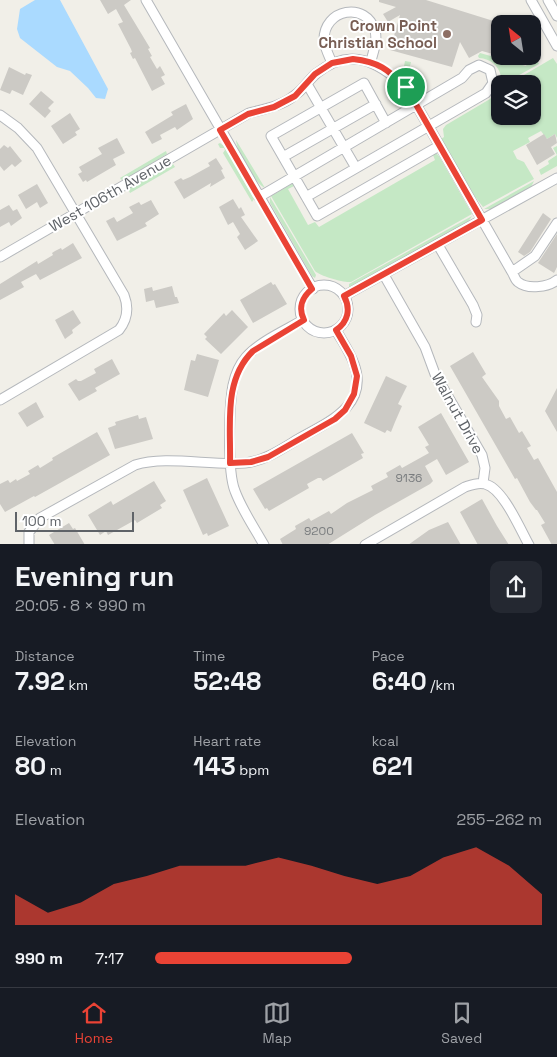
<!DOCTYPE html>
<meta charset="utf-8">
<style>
:root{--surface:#171b24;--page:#242831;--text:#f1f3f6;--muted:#9ea1a6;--line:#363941;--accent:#ea4335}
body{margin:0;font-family:"Space Grotesk",sans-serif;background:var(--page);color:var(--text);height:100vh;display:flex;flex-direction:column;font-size:19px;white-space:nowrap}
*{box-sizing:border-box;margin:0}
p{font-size:16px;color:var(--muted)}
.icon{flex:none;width:28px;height:28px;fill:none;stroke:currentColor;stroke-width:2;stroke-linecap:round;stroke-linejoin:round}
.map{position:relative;height:544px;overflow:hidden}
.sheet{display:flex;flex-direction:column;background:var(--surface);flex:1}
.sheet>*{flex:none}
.needle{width:32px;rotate:330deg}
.buttons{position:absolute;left:491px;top:15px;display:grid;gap:10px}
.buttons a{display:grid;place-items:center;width:50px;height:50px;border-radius:10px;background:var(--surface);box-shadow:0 1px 4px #0004;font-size:25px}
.scale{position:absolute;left:15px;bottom:12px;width:119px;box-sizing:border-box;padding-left:5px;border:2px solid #5f6368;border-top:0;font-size:14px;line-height:18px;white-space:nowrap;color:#5f6368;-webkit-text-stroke:4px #fff;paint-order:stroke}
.pin{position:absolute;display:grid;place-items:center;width:42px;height:42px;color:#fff;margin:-21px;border:2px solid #fff;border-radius:50%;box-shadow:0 1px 5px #0007}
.round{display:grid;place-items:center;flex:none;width:52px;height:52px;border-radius:10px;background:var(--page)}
.overview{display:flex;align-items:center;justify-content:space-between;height:85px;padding:0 15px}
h1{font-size:28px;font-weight:700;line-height:38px}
.stats{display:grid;grid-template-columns:repeat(3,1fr);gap:8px;height:85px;padding:5px 15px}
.stats div{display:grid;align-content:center}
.stats b{font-size:25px;font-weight:700}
.stats small{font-size:14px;font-weight:400}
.stats p{font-size:14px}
.chart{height:140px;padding:10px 15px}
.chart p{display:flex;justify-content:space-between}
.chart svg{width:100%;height:90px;margin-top:5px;fill:var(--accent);opacity:.7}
ul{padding:0 15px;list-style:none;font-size:16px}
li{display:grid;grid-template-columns:80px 60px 1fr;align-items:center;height:38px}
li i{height:12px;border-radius:6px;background:var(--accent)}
.tabs{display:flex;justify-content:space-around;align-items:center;height:70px;border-top:1px solid var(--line);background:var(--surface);font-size:14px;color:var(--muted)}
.tabs a{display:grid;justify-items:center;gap:2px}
.tabs .current{color:var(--accent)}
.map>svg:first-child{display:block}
.green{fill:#c5e8c5}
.water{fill:#aadaff}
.building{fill:#cccac5}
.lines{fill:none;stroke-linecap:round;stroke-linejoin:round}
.minor-casing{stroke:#b5b8bc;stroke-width:11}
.minor{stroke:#fff;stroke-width:9}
.route-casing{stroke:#fff;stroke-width:10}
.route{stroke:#ea4335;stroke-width:6}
.education-dot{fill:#8d6e63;stroke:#fff;stroke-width:2}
.labels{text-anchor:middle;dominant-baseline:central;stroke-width:4;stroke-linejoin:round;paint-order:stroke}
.number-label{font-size:12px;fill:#7a7d7f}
.education-label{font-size:15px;font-weight:bold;fill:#785e54;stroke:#fff;text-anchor:end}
.street-label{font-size:15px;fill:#5f6368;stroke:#fff}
</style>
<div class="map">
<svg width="557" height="545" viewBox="0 0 557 545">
<rect width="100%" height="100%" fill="#f1efe8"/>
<!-- green -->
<path class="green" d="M 480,53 L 526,66 L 533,54 L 539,64 L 512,79 L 501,76 C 498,65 491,59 479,58 L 478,56 Z
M 553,58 L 557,64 L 557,138 L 555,134 L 547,139 L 541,131 L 528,138 L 530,142 L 513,151 L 517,159 L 524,162 L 534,179 L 483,207 L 473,194 L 441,139 L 444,137 L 443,129 L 446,125 L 490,99 L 500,88 L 500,116 L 532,116 L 532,84 L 501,84 L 502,78 L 512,82 Z
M 405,61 L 411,62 L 409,70 L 421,74 L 415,86 L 403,71 Z
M 236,140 L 265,188 C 255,184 236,150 236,140 Z
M 220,143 L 224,146 L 254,199 L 252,202 L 223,153 L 225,150 L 224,148 L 220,148 L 218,144 Z
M 557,146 L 557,166 L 541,175 L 539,170 L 549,164 L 548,161 L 557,155 L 553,148 Z
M 166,151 L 167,154 L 123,181 L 120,178 Z
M 436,153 L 439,156 L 472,214 L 351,282 C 344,283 320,276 315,271 L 271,196 L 293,183 L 294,186 L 288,189 L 308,225 L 315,222 L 319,227 L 435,160 L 433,155 Z
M 173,164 L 175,167 L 130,193 L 128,189 Z
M 534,181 L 531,187 L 492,209 L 484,209 Z
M 270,197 L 316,275 L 315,278 L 312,276 L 270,203 Z
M 472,216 L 468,222 L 349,288 L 349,284 Z"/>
<!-- water -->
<path class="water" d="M 35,0 L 60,0 L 108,89 L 105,99 L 96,98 L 88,88 L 70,71 L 57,67 L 20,38 L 17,29 L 20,9 Z"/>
<!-- building -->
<path class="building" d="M 100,0 L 131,0 L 124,5 L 150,48 L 148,49 L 152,56 L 150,57 L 157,69 L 160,66 L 165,75 L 161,77 L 165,84 L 152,91 L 135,58 L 133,59 L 130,53 L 132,52 L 131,49 L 118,24 L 123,22 L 116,9 L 108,14 Z
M 379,0 L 426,0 L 500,23 L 500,56 L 482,51 L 469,58 L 460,42 L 452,67 L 390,50 L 400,15 L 388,22 L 383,14 L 396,7 L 379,2 Z
M 506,56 L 528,56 L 526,64 L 506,58 Z
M 9,67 L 25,75 L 26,73 L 32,75 L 23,95 L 12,90 L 10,94 L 0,90 Z
M 41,91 L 54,102 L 48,108 L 51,111 L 45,118 L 29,104 Z
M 186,104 L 193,119 L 177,130 L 175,127 L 160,135 L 162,139 L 152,144 L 145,132 L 173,115 L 171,112 Z
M 70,113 L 80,129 L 75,132 L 77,135 L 63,144 L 51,126 Z
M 544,134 L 547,139 L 555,134 L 557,143 L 551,147 L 555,154 L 537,165 L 526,145 Z
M 117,138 L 125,153 L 113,159 L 116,165 L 87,182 L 86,180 L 83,182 L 78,174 L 82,172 L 79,167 L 102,154 L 98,148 Z
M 4,145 L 8,148 L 10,146 L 22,161 L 15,167 L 12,164 L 4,171 L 0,166 L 0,149 Z
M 216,158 L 223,169 L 221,170 L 225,178 L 210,187 L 211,183 L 184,199 L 174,182 L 181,178 L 183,180 L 190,177 L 210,166 L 208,163 Z
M 37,184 L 48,203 L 40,208 L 37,202 L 26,209 L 18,195 Z
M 233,199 L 239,209 L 241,207 L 245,215 L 241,217 L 258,241 L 245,250 L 237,237 L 240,234 L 233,222 L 228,225 L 219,207 Z
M 151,200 L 159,214 L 145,223 L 147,226 L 117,241 L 106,221 L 114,217 L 117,222 L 133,213 L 129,207 L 139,202 L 141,205 Z
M 9,205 L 13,211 L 17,209 L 22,218 L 11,226 L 9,222 L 0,227 L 0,210 Z
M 543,213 L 551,219 L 530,252 L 524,256 L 518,252 Z
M 557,234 L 557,267 L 554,273 L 538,263 Z
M 73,243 L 82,258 L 40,280 L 36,274 L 21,282 L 24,287 L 0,300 L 0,284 L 37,261 L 38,264 L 53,255 L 52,253 L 55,251 L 61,248 L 62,250 Z
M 271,282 L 273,285 L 275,284 L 287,304 L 253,323 L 240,300 Z
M 172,286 L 175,297 L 177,297 L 179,303 L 156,308 L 154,300 L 146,302 L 144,289 L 152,287 L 153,291 Z
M 73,310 L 81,323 L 72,330 L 73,333 L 65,339 L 55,320 Z
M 232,310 L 248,327 L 221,354 L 205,339 L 207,337 L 204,334 L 224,313 L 226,316 Z
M 473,352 L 486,374 L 482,377 L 499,401 L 499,406 L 506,419 L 510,417 L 519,433 L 522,431 L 531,446 L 527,448 L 534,460 L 538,458 L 557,492 L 557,545 L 552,545 L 541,525 L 545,523 L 537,510 L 536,510 L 530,502 L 517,478 L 515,479 L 450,366 Z
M 197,354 L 219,360 L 208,397 L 184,390 L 191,360 L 195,361 Z
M 112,359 L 120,374 L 95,388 L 97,391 L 79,401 L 68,384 L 76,379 L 78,381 L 81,381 L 96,373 L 94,369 Z
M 386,376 L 407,386 L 398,404 L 402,406 L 395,422 L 391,432 L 387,430 L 385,433 L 364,423 Z
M 557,388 L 557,432 L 545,411 Z
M 36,402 L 44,417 L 27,427 L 18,413 Z
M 441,413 L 469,462 L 446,475 L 437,459 L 425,466 L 433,481 L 430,484 L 375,515 L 327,545 L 283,545 L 280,539 L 296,529 L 295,526 L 309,518 L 311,521 L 329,511 L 331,514 L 347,503 L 373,490 L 371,486 L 388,477 L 386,473 L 400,465 L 402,468 L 429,453 L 425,447 L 429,445 L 418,427 Z
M 138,415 L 139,419 L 146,417 L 153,439 L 115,449 L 108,428 L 116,425 L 115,422 Z
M 97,432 L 110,455 L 35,497 L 34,496 L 5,512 L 0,504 L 0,484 L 8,480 L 10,483 L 16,479 L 17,481 L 30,474 L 28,471 L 38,465 L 40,468 L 53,460 L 52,458 Z
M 352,433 L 364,453 L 361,454 L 363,458 L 323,481 L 321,478 L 318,478 L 307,484 L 309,488 L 269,511 L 267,508 L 265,509 L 253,489 Z
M 207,478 L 229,526 L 208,536 L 207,533 L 203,535 L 183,490 Z
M 154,481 L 166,501 L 160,505 L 162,508 L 137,523 L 135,520 L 108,535 L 106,531 L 100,535 L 88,515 L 111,501 L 113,505 Z
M 482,499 L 497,526 L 509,545 L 478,545 L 460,512 Z
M 448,522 L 461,545 L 408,545 L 429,530 Z
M 69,523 L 73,529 L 75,528 L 85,545 L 55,545 L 49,535 Z"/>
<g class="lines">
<defs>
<path id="minor" d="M 146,0 L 313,289
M 531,0 L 557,46
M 548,0 L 557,16
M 332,63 C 329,56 325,48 324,41 C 323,8 367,1 375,31 C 378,41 373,52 371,61
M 307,84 L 356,168
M 0,115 L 18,128 L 37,148 L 124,295 C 129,308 127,320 119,330 L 0,400
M 386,123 L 364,83 L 271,136 L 317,216 L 439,146
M 283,157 L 376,104
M 259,197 L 462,78 L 469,70 L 479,65 L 490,70 L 493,83 L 486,93 L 306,197
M 438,245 L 473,305 L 477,315 L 476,322
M 0,257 L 249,113 C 265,109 282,106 295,95 C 304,89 309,79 317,73 C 351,46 378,62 406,87 L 512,272 L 535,256 L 557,223
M 512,272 C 514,275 515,280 518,282 C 528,290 548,287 557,280
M 384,275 L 425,347 L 435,374 L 482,455 L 485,468 L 483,483
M300 309a24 24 0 1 1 48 0a24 24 0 1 1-48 0Z
M 344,296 L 557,178
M 29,545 L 29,532 L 40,518 L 135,465 C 165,455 211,466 245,463 C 265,461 283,448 300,438 C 329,422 369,405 354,364 C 350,352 342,341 336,330
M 264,545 C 254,527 242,510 235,491 C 227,471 229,406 233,385 C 235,375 239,365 246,357 C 259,342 286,330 303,320
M 365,545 L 465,487 C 471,485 478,482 485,484 C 503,488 520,529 529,545"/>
</defs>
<!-- minor casing -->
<use href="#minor" class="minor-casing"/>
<!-- minor -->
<use href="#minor" class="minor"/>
</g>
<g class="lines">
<defs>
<path id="route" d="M 353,59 C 379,62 387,69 406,87 L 482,220 L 344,296 C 351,309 348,322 336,330 L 351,356 L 357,376 L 354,394 L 345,410 L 335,419 L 268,457 L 251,462 L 230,463 C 231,425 223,380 253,351 L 304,320 C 298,308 302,297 312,289 L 220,130 L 248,114 L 274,107 L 295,96 L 315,74 L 332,63 Z"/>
</defs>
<!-- route casing -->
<use href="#route" class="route-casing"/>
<!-- route -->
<use href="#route" class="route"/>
</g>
<!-- markers -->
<circle class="education-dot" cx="447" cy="34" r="5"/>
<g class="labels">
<!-- number labels -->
<g class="number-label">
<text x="409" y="478">9136</text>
<text x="319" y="531">9200</text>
</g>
<!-- education labels -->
<g class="education-label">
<text x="437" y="25">Crown Point<tspan x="437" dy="17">Christian School</tspan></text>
</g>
<!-- street labels -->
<g class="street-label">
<text transform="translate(110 193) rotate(-30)">West 106th Avenue</text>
<text transform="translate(458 413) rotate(61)">Walnut Drive</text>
</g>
</g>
</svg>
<div class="buttons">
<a><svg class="needle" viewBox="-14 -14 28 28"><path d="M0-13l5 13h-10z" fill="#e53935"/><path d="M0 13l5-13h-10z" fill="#9ea1a6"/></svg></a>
<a><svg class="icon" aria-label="layers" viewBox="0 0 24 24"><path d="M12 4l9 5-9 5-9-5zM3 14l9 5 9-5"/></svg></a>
</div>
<div class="scale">100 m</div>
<div class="pin" style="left:406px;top:87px;background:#1e9e55"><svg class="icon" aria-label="arrive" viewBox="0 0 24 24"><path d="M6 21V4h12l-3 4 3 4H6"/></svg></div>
</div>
<section class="sheet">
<div class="overview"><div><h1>Evening run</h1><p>20:05 · 8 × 990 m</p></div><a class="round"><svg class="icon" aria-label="share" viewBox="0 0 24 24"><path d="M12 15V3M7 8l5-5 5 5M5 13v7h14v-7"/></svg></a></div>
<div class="stats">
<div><p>Distance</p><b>7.92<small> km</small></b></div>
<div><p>Time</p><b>52:48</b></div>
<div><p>Pace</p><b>6:40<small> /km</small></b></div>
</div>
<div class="stats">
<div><p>Elevation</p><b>80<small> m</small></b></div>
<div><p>Heart rate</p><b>143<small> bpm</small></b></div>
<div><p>kcal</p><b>621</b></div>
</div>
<div class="chart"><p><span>Elevation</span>255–262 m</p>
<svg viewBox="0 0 160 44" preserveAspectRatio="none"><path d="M0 44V29L10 38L20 33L30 24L40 20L50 15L60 15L70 15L80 11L90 15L100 20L110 24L120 20L130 11L140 6L150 15L160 29V44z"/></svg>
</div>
<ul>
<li><b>990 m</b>7:17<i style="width:51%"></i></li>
</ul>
</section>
<nav class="tabs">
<a class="current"><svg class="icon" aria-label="home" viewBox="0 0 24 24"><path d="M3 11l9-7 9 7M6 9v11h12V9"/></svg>Home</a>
<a><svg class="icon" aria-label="map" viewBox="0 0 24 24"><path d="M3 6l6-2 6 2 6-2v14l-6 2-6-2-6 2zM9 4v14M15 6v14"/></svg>Map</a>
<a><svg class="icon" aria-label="saved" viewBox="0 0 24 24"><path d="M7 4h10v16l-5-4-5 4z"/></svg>Saved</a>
</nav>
